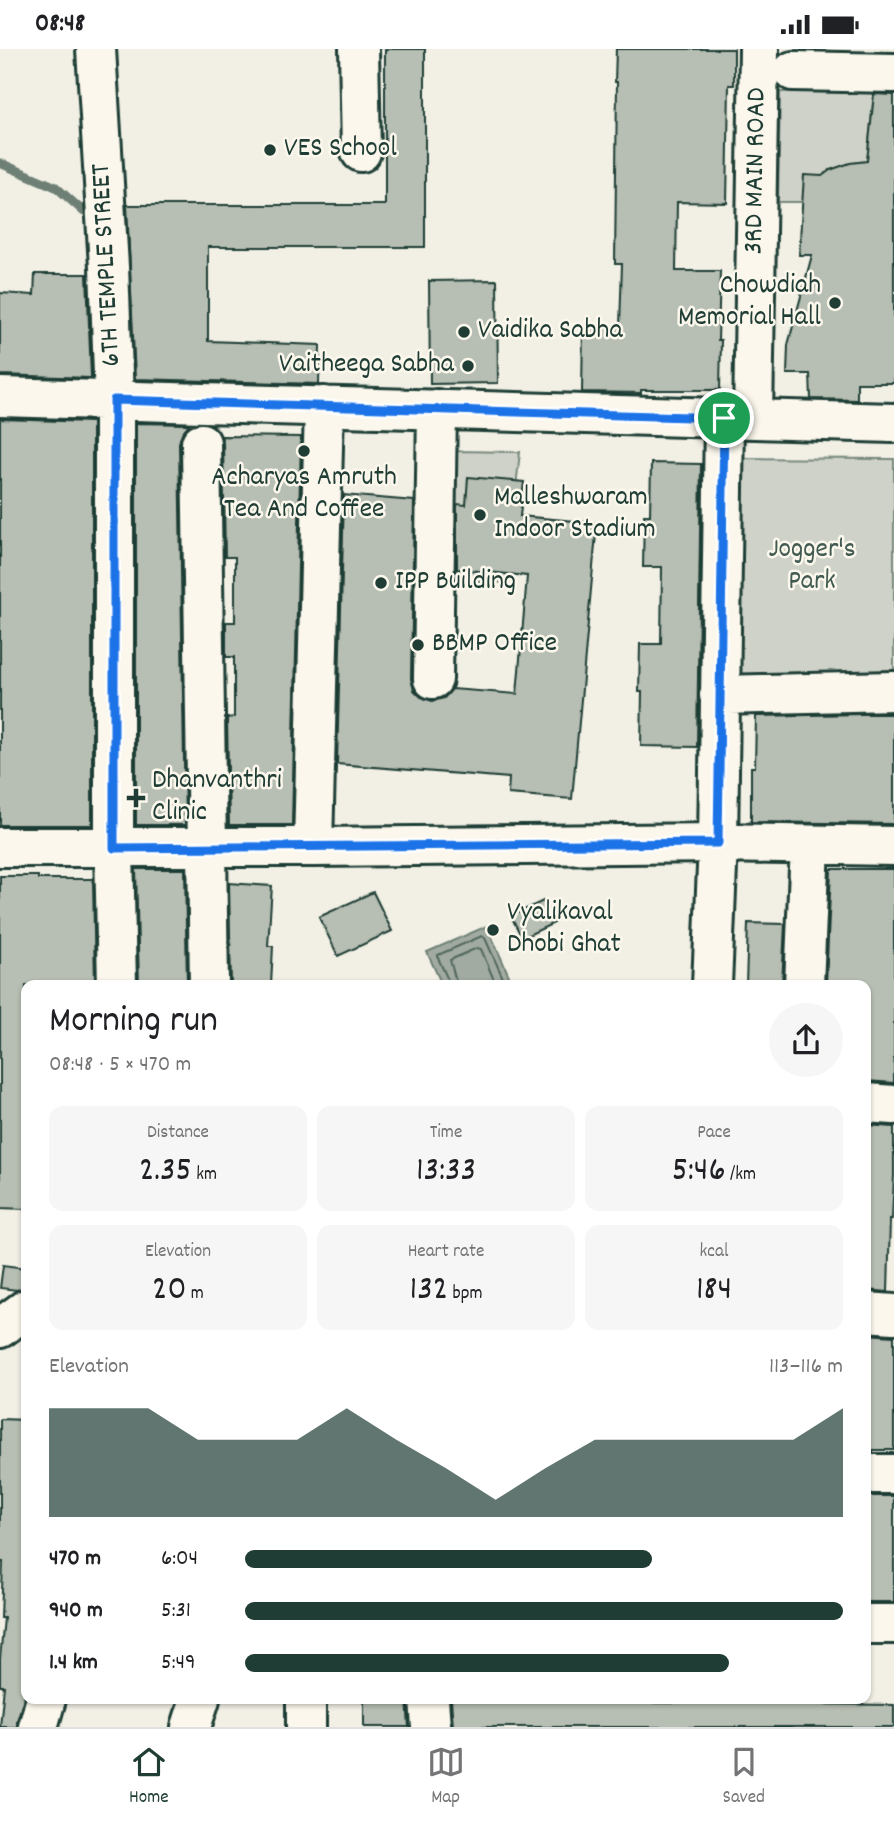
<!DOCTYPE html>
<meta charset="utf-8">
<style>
:root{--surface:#fff;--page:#f6f6f6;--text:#202124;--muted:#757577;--line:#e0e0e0;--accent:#1f3d34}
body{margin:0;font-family:Dekko,sans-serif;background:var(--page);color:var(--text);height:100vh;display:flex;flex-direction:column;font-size:26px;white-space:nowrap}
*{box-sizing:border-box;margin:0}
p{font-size:23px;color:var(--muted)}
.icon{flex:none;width:38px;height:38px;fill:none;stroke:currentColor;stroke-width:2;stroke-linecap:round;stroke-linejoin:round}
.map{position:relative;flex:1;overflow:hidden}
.drawer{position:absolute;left:21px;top:931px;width:850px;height:724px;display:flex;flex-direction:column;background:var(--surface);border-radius:14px;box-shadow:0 2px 5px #0004}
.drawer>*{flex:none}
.pin{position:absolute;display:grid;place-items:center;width:60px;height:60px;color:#fff;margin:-30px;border:4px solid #fff;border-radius:50%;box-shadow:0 2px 7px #0007}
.round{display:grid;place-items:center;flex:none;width:74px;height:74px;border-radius:37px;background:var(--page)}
.overview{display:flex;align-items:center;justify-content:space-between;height:119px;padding:0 28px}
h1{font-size:38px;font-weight:600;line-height:52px}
.metrics{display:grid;grid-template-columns:repeat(3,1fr);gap:10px;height:119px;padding:7px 28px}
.metrics div{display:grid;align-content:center;border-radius:14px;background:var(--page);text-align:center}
.metrics b{font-size:35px;font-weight:600}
.metrics small{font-size:19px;font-weight:400}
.metrics p{font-size:19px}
.chart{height:196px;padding:14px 28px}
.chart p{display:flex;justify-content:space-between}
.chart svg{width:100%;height:126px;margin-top:7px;fill:var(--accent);opacity:.7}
ul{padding:0 28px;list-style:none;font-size:23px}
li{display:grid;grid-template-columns:112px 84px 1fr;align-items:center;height:52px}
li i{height:18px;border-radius:9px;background:var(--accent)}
.status{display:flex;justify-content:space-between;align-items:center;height:49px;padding:0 35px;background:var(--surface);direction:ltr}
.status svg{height:19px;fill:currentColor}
.menu{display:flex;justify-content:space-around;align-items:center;height:98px;border-top:2px solid var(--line);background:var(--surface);font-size:19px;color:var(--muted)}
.menu a{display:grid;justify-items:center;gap:4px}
.menu .current{color:var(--accent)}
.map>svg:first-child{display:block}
.green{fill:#cfd2c8;stroke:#77887e;stroke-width:2}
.water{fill:#a2aba1;stroke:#6e7f75;stroke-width:2}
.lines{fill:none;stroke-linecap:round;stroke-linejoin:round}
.shore{stroke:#536960;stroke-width:2}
.stream{stroke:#6e7f75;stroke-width:9}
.building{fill:#b7beb3;stroke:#1f3d34;stroke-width:2}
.minor-casing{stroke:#1f3d34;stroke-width:44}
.minor{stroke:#fbf7ec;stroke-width:38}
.route-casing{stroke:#fff;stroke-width:14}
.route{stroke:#1a73e8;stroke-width:9}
.poi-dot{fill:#1f3d34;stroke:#fbf7ec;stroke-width:2.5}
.labels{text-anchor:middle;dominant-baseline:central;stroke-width:5;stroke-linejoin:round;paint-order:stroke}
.poi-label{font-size:28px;fill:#1f3d34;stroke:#fbf7ec;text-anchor:start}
.street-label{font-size:28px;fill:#1f3d34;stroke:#fbf7ec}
.park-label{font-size:28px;fill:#425b52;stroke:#fbf7ec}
</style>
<div class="status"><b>08:48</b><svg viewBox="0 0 49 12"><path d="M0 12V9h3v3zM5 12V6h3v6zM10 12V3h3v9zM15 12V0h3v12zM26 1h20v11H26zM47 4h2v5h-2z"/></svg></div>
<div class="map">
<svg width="894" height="1678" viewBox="0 0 894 1678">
<rect width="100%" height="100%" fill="#f2f0e5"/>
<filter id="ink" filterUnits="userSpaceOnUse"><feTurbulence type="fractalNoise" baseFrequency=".0143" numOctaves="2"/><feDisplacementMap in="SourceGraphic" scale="14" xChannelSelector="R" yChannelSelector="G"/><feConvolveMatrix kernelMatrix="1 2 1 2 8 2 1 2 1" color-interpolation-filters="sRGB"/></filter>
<g filter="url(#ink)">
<!-- green -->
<path class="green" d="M 780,43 L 874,43 L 867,112 L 816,132 L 802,153 L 778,153 Z
M 452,402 L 520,403 L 505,534 L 441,529 Z
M 730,409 L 894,410 L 894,627 L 729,628 Z"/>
<!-- water -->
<path class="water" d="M 487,877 L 513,936 L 442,936 L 427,903 Z"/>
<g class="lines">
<!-- shore -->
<path class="shore" d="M 448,936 L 448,931 L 438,909 L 438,906 L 482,887 L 485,889 L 506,936
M 457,936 L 450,911 L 477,899 L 481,900 L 496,936"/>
<!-- stream -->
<path class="stream" d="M 0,114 L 56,138 L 84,163"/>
</g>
<!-- building -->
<path class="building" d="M 385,0 L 425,0 L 425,198 L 208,198 L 208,292 L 320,296 L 319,335 L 135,330 L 127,156 L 385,156 Z
M 616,0 L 734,0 L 734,36 L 729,36 L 727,154 L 677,153 L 676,222 L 720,222 L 718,291 L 721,291 L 720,341 L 641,341 L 641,344 L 582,343 L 583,277 L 620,277 L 622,215 L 615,215 L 617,33 L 615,33 Z
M 874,45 L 894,46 L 894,334 L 857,334 L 857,351 L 811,350 L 810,325 L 787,325 L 788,296 L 812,206 L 799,206 L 804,126 L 822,127 L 830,121 L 850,114 L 867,112 Z
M 35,225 L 87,225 L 91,329 L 0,326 L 0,244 L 34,246 Z
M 497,231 L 498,334 L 430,335 L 429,232 Z
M 0,370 L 92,373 L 92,776 L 0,776 Z
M 136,374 L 189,375 L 182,384 L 179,394 L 185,776 L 136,776 Z
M 221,387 L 301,388 L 292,776 L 229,776 L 227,669 L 234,668 L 234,608 L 226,608 L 226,573 L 235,573 L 235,508 L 225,508 L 223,394 Z
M 651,414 L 701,415 L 697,698 L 641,697 L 642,643 L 639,643 L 640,595 L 661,595 L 662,518 L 643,518 L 644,466 L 650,466 Z
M 468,428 L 524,433 L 520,467 L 597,474 L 572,750 L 508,745 L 509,729 L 337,715 L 344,446 L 414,452 L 411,630 L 414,641 L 421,648 L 432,652 L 444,649 L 452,640 L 517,645 L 527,527 L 457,520 L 457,455 L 466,456 Z
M 864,665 L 894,665 L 894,775 L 751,773 L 751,718 L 755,718 L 756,667 Z
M 136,820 L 185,820 L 187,936 L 139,936 Z
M 831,820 L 894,820 L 894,1034 L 866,1032 L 866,936 L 826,936 Z
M 0,827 L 38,827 L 38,830 L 93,830 L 95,936 L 26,936 L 26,1160 L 0,1159 Z
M 229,834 L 272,837 L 268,897 L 273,897 L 271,936 L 231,936 Z
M 373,843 L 392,882 L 338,907 L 319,868 Z
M 543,852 L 554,874 L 522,889 L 511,867 Z
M 748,874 L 785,875 L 782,936 L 746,936 Z
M 866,1076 L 894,1078 L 894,1126 L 892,1170 L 890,1170 L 888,1243 L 866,1241 Z
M 3,1216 L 26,1219 L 26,1239 L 17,1241 L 0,1239 Z
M 866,1285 L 894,1287 L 894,1401 L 866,1401 Z
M 0,1370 L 26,1371 L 26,1642 L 17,1672 L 17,1678 L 0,1678 L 4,1637 L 0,1637 L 0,1610 L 4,1569 L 1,1569 L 3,1513 L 0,1513 Z
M 866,1447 L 894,1447 L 894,1553 L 866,1553 Z
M 364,1650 L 407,1650 L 409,1678 L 364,1678 Z
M 451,1650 L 596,1650 L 596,1653 L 673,1654 L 673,1652 L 731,1653 L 731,1650 L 816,1650 L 815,1655 L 894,1656 L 894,1678 L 453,1678 Z"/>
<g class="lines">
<defs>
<path id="minor" d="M 96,0 L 109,218 L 114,351 L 114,799 L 117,936
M 359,0 L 361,103
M 793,22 L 894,24
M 0,348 L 894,374
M 753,370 L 759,0
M 201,394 L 209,936
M 433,630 L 437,360
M 719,646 L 894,642
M 0,798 L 313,798 L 718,794 L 894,797
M 313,798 L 324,357
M 712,936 L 718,794 L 724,369
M 804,936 L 810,796
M 866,1054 L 894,1056
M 866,1263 L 894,1265
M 0,1279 L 26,1260
M 866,1425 L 894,1425
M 866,1575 L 894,1575
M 429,1650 L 431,1678
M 38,1678 L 46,1650
M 191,1678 L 200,1650
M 306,1678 L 306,1650"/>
</defs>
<!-- minor casing -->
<use href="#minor" class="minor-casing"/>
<!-- minor -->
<use href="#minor" class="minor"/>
</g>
</g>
<g class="lines" filter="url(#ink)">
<defs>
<path id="route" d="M 114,351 L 724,369 L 718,794 L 114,799 Z"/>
</defs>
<!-- route casing -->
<use href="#route" class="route-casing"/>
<!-- route -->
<use href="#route" class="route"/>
</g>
<!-- markers -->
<g class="poi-dot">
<circle cx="270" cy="101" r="7"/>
<circle cx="835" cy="254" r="7"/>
<circle cx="464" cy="283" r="7"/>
<circle cx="468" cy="317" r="7"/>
<circle cx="304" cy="402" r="7"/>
<circle cx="480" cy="466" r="7"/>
<circle cx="381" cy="534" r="7"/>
<circle cx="418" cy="596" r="7"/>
<path d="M132.5 738.5h7v7h7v7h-7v7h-7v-7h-7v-7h7z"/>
<circle cx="493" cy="881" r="7"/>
</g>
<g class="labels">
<!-- poi labels -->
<g class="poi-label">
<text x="284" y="101">VES School</text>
<text x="821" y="238" text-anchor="end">Chowdiah<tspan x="821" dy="32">Memorial Hall</tspan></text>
<text x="478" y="283">Vaidika Sabha</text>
<text x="454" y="317" text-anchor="end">Vaitheega Sabha</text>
<text x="304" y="430" text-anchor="middle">Acharyas Amruth<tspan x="304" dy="32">Tea And Coffee</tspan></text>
<text x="494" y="450">Malleshwaram<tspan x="494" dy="32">Indoor Stadium</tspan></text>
<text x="395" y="534">IPP Building</text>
<text x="432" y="596">BBMP Office</text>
<text x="152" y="733">Dhanvanthri<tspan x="152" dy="32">Clinic</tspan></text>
<text x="507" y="865">Vyalikaval<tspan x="507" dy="32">Dhobi Ghat</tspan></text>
</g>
<!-- street labels -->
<g class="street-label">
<text transform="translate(757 122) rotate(-89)">3RD MAIN ROAD</text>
<text transform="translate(108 216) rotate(-93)">6TH TEMPLE STREET</text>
</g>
<!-- park labels -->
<g class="park-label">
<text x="812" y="502">Jogger's<tspan x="812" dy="32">Park</tspan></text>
</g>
</g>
</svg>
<div class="pin" style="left:724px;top:369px;background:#1e9e55"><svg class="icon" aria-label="arrive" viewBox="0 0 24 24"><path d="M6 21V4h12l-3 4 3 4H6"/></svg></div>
<section class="drawer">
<div class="overview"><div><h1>Morning run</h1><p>08:48 · 5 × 470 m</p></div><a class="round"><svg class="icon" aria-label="share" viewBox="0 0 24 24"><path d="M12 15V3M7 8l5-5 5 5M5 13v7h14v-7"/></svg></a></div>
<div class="metrics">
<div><p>Distance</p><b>2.35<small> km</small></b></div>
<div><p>Time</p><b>13:33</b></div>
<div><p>Pace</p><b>5:46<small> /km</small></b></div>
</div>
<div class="metrics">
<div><p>Elevation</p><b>20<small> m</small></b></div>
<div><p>Heart rate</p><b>132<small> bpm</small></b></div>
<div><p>kcal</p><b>184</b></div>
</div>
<div class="chart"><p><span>Elevation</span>113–116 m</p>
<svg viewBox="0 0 160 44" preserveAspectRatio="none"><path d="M0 44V6L10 6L20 6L30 17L40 17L50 17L60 6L70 17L80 27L90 38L100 27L110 17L120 17L130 17L140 17L150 17L160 6V44z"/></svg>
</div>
<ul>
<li><b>470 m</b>6:04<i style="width:68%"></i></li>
<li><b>940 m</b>5:31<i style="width:100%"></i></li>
<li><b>1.4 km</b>5:49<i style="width:81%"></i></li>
</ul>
</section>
</div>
<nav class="menu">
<a class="current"><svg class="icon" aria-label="home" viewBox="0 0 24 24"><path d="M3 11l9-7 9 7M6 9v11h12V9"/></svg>Home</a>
<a><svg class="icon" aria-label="map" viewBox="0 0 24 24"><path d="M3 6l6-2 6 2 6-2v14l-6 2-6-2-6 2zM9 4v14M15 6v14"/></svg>Map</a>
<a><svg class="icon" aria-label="saved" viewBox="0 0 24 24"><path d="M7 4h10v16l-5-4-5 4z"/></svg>Saved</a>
</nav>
